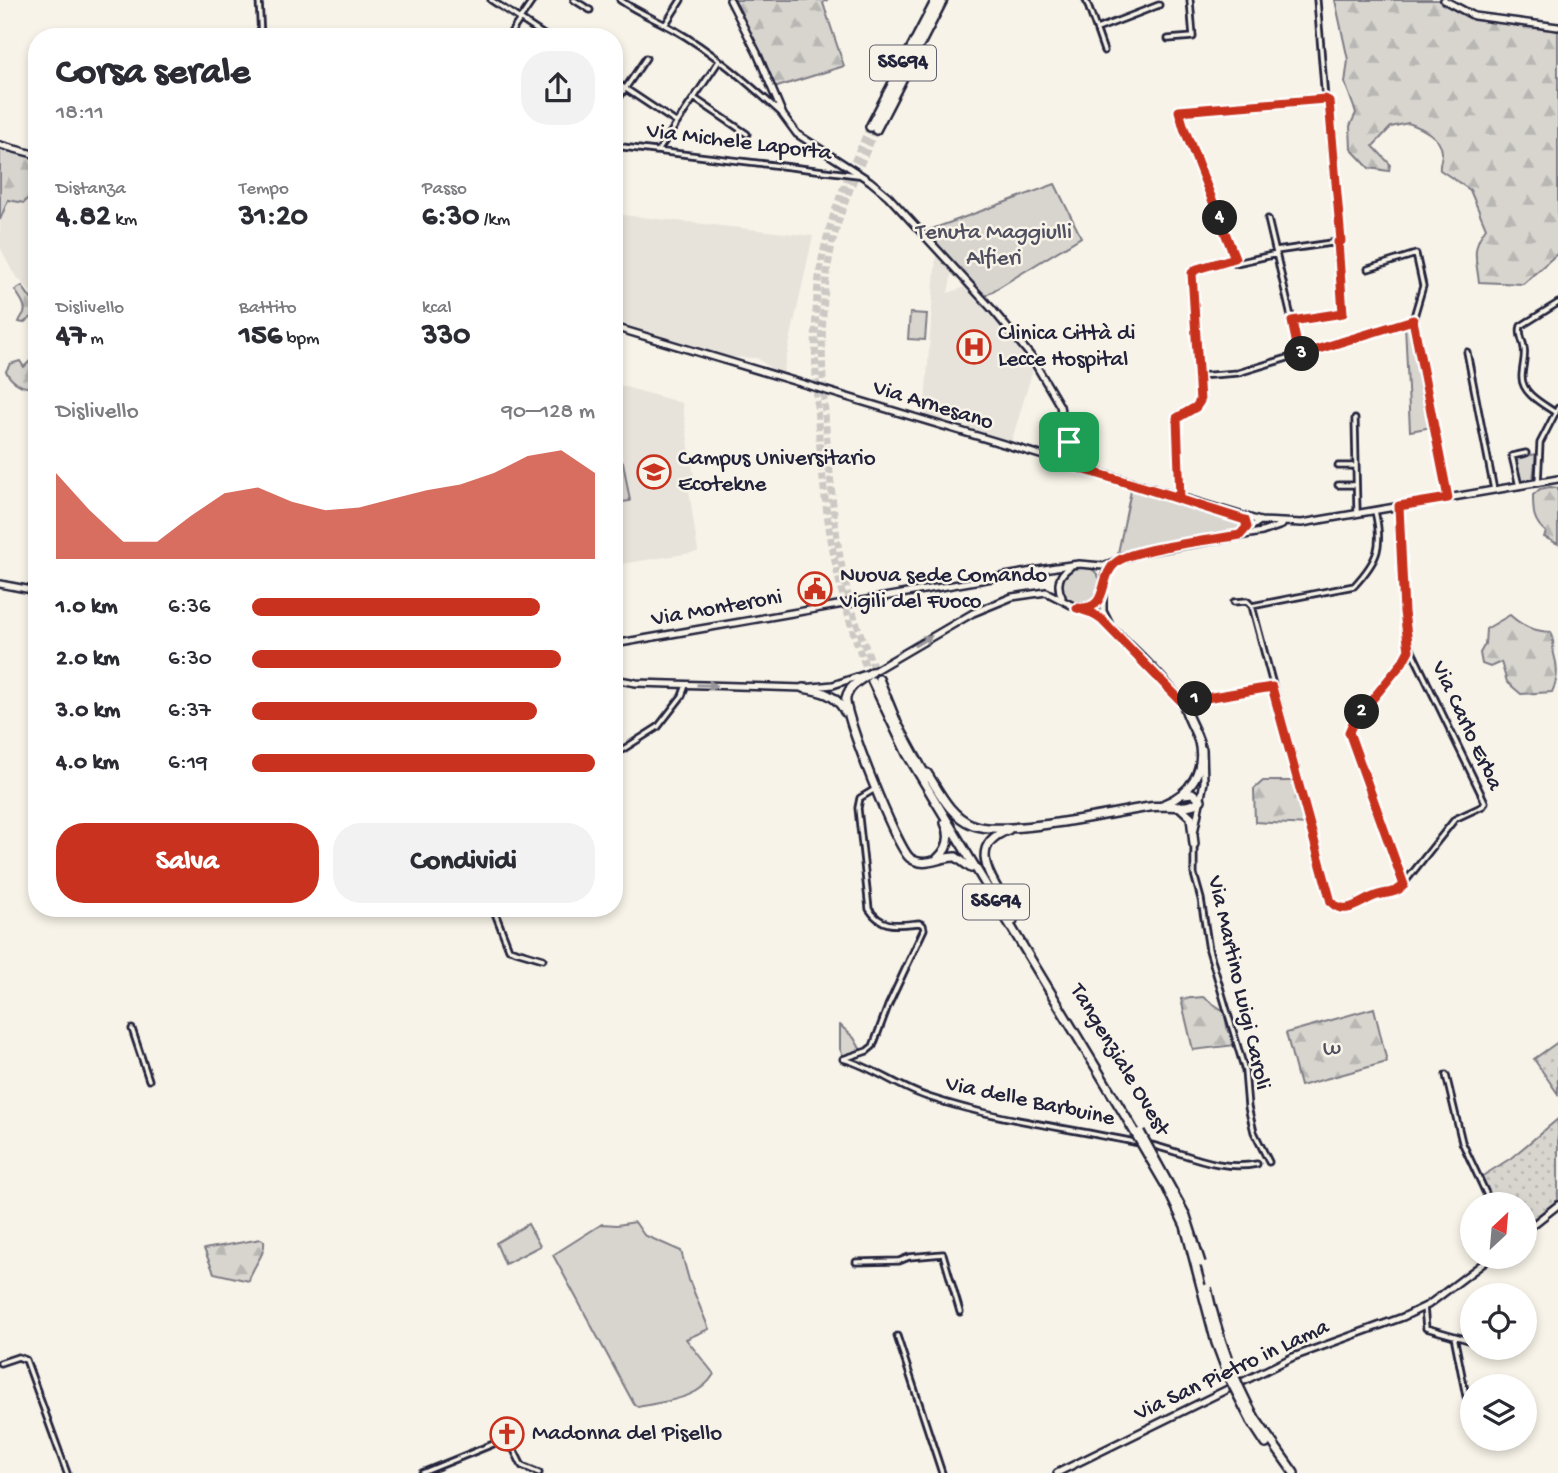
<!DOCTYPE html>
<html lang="it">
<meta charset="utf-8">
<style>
:root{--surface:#fff;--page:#f2f2f3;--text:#2b2b33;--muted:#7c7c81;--accent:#c8321e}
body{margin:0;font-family:"Gochi Hand",sans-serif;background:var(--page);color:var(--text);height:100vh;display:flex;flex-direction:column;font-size:26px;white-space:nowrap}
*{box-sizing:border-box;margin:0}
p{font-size:23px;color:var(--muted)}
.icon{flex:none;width:38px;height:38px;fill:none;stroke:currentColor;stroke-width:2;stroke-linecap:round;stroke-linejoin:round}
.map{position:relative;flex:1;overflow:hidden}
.details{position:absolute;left:28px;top:28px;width:595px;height:889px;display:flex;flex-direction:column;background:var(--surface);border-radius:28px;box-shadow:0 4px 10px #0003}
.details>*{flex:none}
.needle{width:46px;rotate:26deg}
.buttons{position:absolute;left:1460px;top:1192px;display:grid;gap:14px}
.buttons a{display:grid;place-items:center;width:77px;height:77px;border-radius:50%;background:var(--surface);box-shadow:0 4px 10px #0003;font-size:35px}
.pin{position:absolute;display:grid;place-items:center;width:60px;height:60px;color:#fff;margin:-30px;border-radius:14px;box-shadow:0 4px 10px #0006}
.km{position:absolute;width:35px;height:35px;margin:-18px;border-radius:50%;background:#222;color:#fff;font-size:19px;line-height:35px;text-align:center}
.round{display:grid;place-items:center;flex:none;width:74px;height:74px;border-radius:28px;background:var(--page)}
.head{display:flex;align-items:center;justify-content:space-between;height:119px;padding:0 28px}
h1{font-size:38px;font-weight:800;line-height:52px}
.metrics{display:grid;grid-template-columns:repeat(3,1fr);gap:10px;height:119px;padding:7px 28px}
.metrics div{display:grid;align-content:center}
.metrics b{font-size:30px;font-weight:800}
.metrics small{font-size:19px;font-weight:400}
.metrics p{font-size:19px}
.chart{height:196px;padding:14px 28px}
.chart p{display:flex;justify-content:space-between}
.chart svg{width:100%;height:126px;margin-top:7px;fill:var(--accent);opacity:.7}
.action{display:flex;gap:14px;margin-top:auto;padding:14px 28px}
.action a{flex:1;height:80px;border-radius:28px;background:var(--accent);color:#fff;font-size:28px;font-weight:800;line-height:80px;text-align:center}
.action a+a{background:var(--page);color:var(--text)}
ul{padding:0 28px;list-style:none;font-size:23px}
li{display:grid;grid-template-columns:112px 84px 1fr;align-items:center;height:52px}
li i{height:18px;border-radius:9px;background:var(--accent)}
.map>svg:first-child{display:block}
.built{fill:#e7e3db}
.green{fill:#d8d5cf;stroke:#7d7c85;stroke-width:2}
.forest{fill:url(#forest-firs);stroke:#7d7c85;stroke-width:2}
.park{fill:url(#park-dots);stroke:#7d7c85;stroke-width:2}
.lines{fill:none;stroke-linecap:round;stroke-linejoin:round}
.highway-tunnel{stroke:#ccc9c5;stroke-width:7;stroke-dasharray:7 3.5;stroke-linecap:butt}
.street-casing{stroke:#22223b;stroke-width:9}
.secondary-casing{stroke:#22223b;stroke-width:10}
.highway-casing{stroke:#22223b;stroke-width:12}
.street{stroke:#f7f3e8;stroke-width:3.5}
.secondary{stroke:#f7f3e8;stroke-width:5}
.highway{stroke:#f7f3e8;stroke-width:7}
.highway-bridge-casing{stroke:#22223b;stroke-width:12;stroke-linecap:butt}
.highway-bridge{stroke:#f7f3e8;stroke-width:7}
.oneway{fill:#97959a}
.route-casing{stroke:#fff;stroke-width:14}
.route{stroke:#c8321e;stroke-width:9}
.labels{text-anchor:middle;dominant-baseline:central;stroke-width:5;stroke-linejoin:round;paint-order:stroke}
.shield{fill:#f7f3e8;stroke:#62616f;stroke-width:2}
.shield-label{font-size:21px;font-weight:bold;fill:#22223b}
.street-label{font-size:23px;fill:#22223b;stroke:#f7f3e8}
.park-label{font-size:23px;fill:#504f60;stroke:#f7f3e8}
.poi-label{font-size:23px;fill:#22223b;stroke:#f7f3e8;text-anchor:start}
</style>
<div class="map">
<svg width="1558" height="1473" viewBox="0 0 1558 1473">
<defs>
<pattern id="forest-firs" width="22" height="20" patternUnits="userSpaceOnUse" patternTransform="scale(1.75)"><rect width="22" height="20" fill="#d8d5cf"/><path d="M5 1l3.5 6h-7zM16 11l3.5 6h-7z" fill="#b9b7b3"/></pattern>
<pattern id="park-dots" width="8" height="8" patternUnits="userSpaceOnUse" patternTransform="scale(1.75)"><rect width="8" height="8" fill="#d8d5cf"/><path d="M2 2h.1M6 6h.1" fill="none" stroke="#b9b7b3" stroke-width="1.8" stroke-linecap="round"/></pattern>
</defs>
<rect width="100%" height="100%" fill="#f7f3e8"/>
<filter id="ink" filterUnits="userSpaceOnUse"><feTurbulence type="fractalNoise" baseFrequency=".0143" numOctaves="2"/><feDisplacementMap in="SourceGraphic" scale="14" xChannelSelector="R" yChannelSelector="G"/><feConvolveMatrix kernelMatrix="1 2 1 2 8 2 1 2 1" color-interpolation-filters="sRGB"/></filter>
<g filter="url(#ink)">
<!-- built -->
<path class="built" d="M 0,147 L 37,158 L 37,300 L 12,271 L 0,247 Z
M 614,214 L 813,236 L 783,373 L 772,369 L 757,358 L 719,357 L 620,325 L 614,325 Z
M 936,254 L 952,272 L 948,293 L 965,287 L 969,289 L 1013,338 L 1034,366 L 1011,443 L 971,429 L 965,424 L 964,415 L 958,413 L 955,418 L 948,421 L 924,417 Z
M 615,384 L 682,403 L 696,489 L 689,490 L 698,552 L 614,565 L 614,463 L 622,461 Z"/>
<!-- green -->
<path class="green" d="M 1055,184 L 1081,237 L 983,297 L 924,232 Z
M 910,313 L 927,314 L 925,340 L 908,339 Z
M 1411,323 L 1432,427 L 1410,431 L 1405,324 Z
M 1536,454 L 1533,480 L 1521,482 L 1516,458 Z
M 623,462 L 630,501 L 614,503 L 614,464 Z
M 1132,486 L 1242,519 L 1245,527 L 1239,532 L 1118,553 Z
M1061 586a20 20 0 1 1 40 0a20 20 0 1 1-40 0Z
M 840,1025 L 854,1038 L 862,1052 L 843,1056 L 840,1049 Z
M 635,1222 L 644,1235 L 681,1251 L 689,1280 L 709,1329 L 686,1339 L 714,1374 C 699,1400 665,1401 638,1407 L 634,1404 L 553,1255 L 602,1224 L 617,1225 Z
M 528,1224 L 540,1246 L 505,1264 L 496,1243 Z"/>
<!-- forest -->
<path class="forest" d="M 732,0 L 827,0 L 823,3 L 844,66 L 774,88 Z
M 1335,0 L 1440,0 L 1473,18 L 1558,28 L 1558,253 L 1523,284 L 1479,282 C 1476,259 1471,247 1486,228 L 1470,190 L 1440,170 C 1439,164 1442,159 1442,153 C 1442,137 1420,127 1408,123 L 1391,127 L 1373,146 L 1390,164 L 1389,171 L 1369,168 L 1351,149 L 1350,126 L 1356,113 L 1345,83 L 1348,60 Z
M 0,147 L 37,158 L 37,193 L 34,192 L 24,203 L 8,200 L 0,220 Z
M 22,286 L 36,306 L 32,317 L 23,323 L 19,322 C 20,319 22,316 24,313 C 27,306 19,297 15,290 Z
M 20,361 L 24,367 L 30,361 L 37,369 L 37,380 L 31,382 L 31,387 C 20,388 10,380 6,371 L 10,364 Z
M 1550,487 L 1558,488 L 1558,544 L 1544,537 L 1546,532 C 1533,521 1533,512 1533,495 L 1540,489 Z
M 1510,615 C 1523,627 1534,631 1551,632 C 1555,640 1552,646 1554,654 C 1558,667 1558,680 1552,692 L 1521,694 L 1507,682 L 1501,662 L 1490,667 L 1482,664 L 1480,653 L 1485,644 L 1486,629 Z
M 1263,781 L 1296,781 L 1308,825 L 1255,822 L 1254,789 Z
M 1203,997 L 1224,1011 L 1228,1032 L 1231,1032 L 1236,1045 L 1193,1050 L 1181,999 Z
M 1374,1008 L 1387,1062 L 1300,1086 L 1286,1033 Z
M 261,1239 L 264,1241 C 266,1255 252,1266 249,1281 L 214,1273 L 204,1249 Z"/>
<!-- park -->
<path class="park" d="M 1558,1042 L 1558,1094 L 1534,1059 Z
M 1558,1119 L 1558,1200 L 1524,1226 L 1524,1204 L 1494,1204 L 1481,1177 L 1511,1158 Z"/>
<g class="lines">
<!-- highway-tunnel -->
<path class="highway-tunnel" d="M 870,127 C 853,164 836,201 826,241 C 812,296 815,350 817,406 C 823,501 833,593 872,681
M 876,130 C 858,169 840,208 831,250 C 818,314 822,376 827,441 C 832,492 835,544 848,594 C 855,623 867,651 879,679"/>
<defs>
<path id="street" d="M 259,0 L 261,37
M 491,0 L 547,37
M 574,0 L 590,10
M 620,0 C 637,12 655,19 673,29 C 712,51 748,83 781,113
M 1086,0 L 1104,51
M 665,25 L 681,0
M 1097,29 L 1159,5
M 508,37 L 533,0
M 1168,39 L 1193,37 L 1190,0
M 614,81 L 677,123
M 694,98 L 747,134
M 614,105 L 646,58
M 614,146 L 858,175
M 658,151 L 719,61
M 1268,219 L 1292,321 L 1343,313 L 1338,242 L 1341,241 L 1329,101 L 1325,99 L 1317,0
M 1276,251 L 1338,242
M 1235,258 L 1236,263 L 1277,254
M 1368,269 L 1416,254 L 1423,286 L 1413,320 L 1448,498
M 1292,321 L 1299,355
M 1467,352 L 1494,490
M 1198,376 L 1238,373 L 1413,320
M 1556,413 C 1543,404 1522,394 1522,377 C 1522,367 1526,357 1524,348 C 1523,339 1518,335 1521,326 L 1558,303
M 1355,419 L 1357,512
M 1338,466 L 1356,466
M 1538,483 L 1540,443 L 1558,408
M 1338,485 L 1356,485
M 1519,486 L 1512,456 L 1526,453
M 1180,496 L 1177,417 L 1196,407 L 1200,401 L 1192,273 L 1197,269 L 1235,258 L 1184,129 L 1179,111 L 1325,99
M 1234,602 L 1247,601 L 1252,606 L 1354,586 C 1379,559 1383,546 1375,511
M 1252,606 L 1331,902 L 1337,907 L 1347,908 L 1375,896 L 1398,891 L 1455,819 L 1483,806 L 1485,802 L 1410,647 L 1404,612 L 1399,507
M 1182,702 L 1272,687
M 614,755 L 658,727 L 682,696 L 686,685
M 1194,844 L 1194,874 L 1201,899 L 1209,950 L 1245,1071 L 1248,1107 L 1254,1132 L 1269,1162
M 1404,885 L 1349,732 L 1353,723 L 1406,658 L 1410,648
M 493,908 L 509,949 L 543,959
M 132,1029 L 149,1080
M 843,1059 C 874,1067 900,1089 931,1098 C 998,1120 1070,1128 1139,1143
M 843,1059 L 867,1051 L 873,1046 L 888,1006 L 924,929 L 923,925 L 919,923 C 898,925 882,929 869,909 L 858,808 L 860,798 L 875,789
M 1446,1075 L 1462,1142 L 1491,1204
M 1147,1144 C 1184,1152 1218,1172 1257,1164
M 856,1262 L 899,1261 L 909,1257 L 943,1254 L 960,1312
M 1424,1307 L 1426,1328 L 1472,1341
M 897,1336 L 942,1473
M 1454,1336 L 1466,1396 L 1472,1408
M 1489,1348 L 1509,1351
M 0,1363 L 18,1357 L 26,1360 L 67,1473
M 422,1473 L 503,1440 L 511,1444 L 522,1466 L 539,1473"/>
<path id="secondary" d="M 730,0 L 757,53 L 783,115 L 797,134 L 870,181 L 888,196 L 992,309 L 1030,355 L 1060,406 L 1072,466
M 1444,0 L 1474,16 L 1558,27
M 0,145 L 37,155
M 614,327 L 1260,521 L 1302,523 L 1558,479
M 1070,445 L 1090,470
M 1243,533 L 1260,521
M 0,584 L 37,591
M 1103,596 L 1103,611 L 1109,623
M 1062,597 C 1056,585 1059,574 1070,567
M 1083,610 C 1108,617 1169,683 1184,705
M 614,644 L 1056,567 L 1079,564 L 1103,566 L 1139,553 L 1262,532 L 1282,525
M 614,679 L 636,683 L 803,688 L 833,685 L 872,672 L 973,613 L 1012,597 L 1046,592 L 1077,608 L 1093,606 L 1100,598 L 1106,573 L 1115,563
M 1194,833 L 1204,782 L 1203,749
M 1524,1232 L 1558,1205
M 1057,1473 L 1293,1357 L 1403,1317 L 1428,1305 L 1493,1256"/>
<path id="highway" d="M 870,127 L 936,0
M 876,130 L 943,0
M 872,672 C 862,679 849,685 846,698 C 843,713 897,848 910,858 C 925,869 940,856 956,857 L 971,868
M 879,679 L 897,723 L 927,778
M 872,681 L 907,754 L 1127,1119
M 803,688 C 821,691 836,694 845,712
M 927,773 C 940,793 950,816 973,825 C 1003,837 1112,813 1149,807 C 1165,804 1188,811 1201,800 L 1192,793 L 1184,794
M 1164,804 C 1190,794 1206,770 1199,742 C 1195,729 1187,718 1184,705
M 1179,806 L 1191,817 L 1194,844
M 1008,830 C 957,849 1006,892 1013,921
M 937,859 C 948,849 952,837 945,823
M 1255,1418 L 1294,1473
M 1251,1421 L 1266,1444"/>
</defs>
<!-- street casing -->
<use href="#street" class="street-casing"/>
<!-- secondary casing -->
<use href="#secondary" class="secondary-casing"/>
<!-- highway casing -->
<use href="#highway" class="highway-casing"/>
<!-- street -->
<use href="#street" class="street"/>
<!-- secondary -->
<use href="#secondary" class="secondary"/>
<!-- highway -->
<use href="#highway" class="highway"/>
<defs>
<path id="highway-bridge" d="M 1127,1119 L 1166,1186 L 1185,1226 L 1216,1343 L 1230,1380 L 1251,1421
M 1140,1132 L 1186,1216 L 1201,1263
M 1207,1288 C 1217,1334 1232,1377 1255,1418"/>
</defs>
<!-- highway-bridge casing -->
<use href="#highway-bridge" class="highway-bridge-casing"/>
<!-- highway-bridge -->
<use href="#highway-bridge" class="highway-bridge"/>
</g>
<!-- one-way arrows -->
<defs><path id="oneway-solid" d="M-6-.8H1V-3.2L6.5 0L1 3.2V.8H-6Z" transform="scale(1.75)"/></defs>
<g class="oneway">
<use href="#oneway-solid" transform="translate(923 641) rotate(-30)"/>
<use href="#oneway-solid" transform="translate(707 685) rotate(1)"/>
</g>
</g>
<g class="lines" filter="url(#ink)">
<defs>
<path id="route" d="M 1069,442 L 1083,462 L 1096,473 L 1245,520 L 1247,527 L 1240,535 C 1213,540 1137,548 1118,561 C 1096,576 1112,611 1077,608 L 1092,613 L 1102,620 L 1182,702 L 1272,687 L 1331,902 C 1347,918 1362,899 1378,895 C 1389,892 1395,894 1404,885 L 1349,732 L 1353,723 L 1402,663 L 1409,650 L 1404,612 L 1399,506 L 1448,498 L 1413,320 L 1299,355 L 1292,321 L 1343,313 L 1338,242 L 1341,241 L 1329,101 L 1325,99 L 1179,111 L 1184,128 L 1235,258 L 1197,269 L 1192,273 L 1200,401 L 1196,407 L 1177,418 L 1180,498 C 1144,487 1108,477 1072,466 L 1075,458 L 1069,442"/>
</defs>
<!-- route casing -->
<use href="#route" class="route-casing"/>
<!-- route -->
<use href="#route" class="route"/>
</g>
<!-- icons -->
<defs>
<symbol id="hospital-ring" viewBox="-11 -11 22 22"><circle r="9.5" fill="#f7f3e8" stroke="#c8321e" stroke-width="1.5"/><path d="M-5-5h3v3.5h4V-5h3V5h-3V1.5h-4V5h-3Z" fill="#c8321e"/></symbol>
<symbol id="university-ring" viewBox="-11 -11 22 22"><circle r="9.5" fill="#f7f3e8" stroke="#c8321e" stroke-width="1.5"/><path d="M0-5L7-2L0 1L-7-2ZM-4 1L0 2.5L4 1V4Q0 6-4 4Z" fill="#c8321e"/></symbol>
<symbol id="civic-ring" viewBox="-11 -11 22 22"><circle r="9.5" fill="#f7f3e8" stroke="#c8321e" stroke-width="1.5"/><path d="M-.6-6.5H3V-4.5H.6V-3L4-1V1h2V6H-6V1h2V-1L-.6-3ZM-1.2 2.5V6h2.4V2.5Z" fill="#c8321e"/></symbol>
<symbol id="church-ring" viewBox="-11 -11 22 22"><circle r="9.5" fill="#f7f3e8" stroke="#c8321e" stroke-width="1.5"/><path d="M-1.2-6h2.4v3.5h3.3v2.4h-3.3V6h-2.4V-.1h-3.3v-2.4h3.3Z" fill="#c8321e"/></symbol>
</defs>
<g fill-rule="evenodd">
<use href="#hospital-ring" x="955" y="328" width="38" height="38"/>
<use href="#university-ring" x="635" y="453" width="38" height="38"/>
<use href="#civic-ring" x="796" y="570" width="38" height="38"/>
<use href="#church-ring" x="488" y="1415" width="38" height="38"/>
</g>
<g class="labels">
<!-- shield labels -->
<g class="shield">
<rect x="870" y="45.5" width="66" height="35" rx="5"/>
<rect x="963" y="884.5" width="66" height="35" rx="5"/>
</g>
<g class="shield-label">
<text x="903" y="63">SS694</text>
<text x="996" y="902">SS694</text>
</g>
<!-- street labels -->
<g class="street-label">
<text transform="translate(739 143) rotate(7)">Via Michele Laporta</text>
<text transform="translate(933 406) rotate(17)">Via Arnesano</text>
<text transform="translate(717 609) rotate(-10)">Via Monteroni</text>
<text transform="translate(1466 726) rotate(65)">Via Carlo Erba</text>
<text transform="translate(1238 983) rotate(77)">Via Martino Luigi Caroli</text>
<text transform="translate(1119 1060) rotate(59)">Tangenziale Ovest</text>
<text transform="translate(1030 1102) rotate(12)">Via delle Barbuine</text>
<text transform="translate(1232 1371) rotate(-25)">Via San Pietro in Lama</text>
</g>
<!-- park labels -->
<g class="park-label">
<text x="994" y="233">Tenuta Maggiulli<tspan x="994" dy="26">Alfieri</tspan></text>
<text x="1332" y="1049">w</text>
</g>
<!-- poi labels -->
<g class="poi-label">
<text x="998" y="334">Clinica Città di<tspan x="998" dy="26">Lecce Hospital</tspan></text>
<text x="678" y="459">Campus Universitario<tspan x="678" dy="26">Ecotekne</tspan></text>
<text x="840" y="576">Nuova sede Comando<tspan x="840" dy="26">Vigili del Fuoco</tspan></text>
<text x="532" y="1434">Madonna del Pisello</text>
</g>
</g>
</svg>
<div class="buttons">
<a><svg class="needle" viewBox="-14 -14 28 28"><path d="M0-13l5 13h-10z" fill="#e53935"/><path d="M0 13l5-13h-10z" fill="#7c7c81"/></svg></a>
<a><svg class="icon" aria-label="locate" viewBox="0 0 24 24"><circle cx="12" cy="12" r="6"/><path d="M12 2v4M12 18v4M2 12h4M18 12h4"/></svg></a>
<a><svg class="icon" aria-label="layers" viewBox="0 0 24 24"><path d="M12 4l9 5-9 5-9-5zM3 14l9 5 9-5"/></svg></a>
</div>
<div class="pin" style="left:1069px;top:442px;background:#1e9e55"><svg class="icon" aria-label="arrive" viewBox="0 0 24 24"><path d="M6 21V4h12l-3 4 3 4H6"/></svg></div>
<b class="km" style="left:1195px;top:699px">1</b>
<b class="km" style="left:1362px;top:712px">2</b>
<b class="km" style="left:1302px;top:354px">3</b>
<b class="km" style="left:1220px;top:218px">4</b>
<section class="details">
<div class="head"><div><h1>Corsa serale</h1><p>18:11</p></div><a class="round"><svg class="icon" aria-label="share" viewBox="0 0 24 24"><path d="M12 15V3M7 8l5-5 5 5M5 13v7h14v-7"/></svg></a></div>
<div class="metrics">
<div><p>Distanza</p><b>4.82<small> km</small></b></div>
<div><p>Tempo</p><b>31:20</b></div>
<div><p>Passo</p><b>6:30<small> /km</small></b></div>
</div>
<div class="metrics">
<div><p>Dislivello</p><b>47<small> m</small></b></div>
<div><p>Battito</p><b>156<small> bpm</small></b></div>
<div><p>kcal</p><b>330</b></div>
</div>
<div class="chart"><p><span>Dislivello</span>90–128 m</p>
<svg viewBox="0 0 160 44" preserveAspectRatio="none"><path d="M0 44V14L10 27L20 38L30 38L40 29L50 21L60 19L70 24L80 27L90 26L100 23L110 20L120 18L130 14L140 8L150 6L160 14V44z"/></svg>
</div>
<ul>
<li><b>1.0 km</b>6:36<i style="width:84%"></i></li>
<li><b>2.0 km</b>6:30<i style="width:90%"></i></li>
<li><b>3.0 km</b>6:37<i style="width:83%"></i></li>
<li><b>4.0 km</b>6:19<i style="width:100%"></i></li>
</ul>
<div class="action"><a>Salva</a><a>Condividi</a></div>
</section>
</div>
